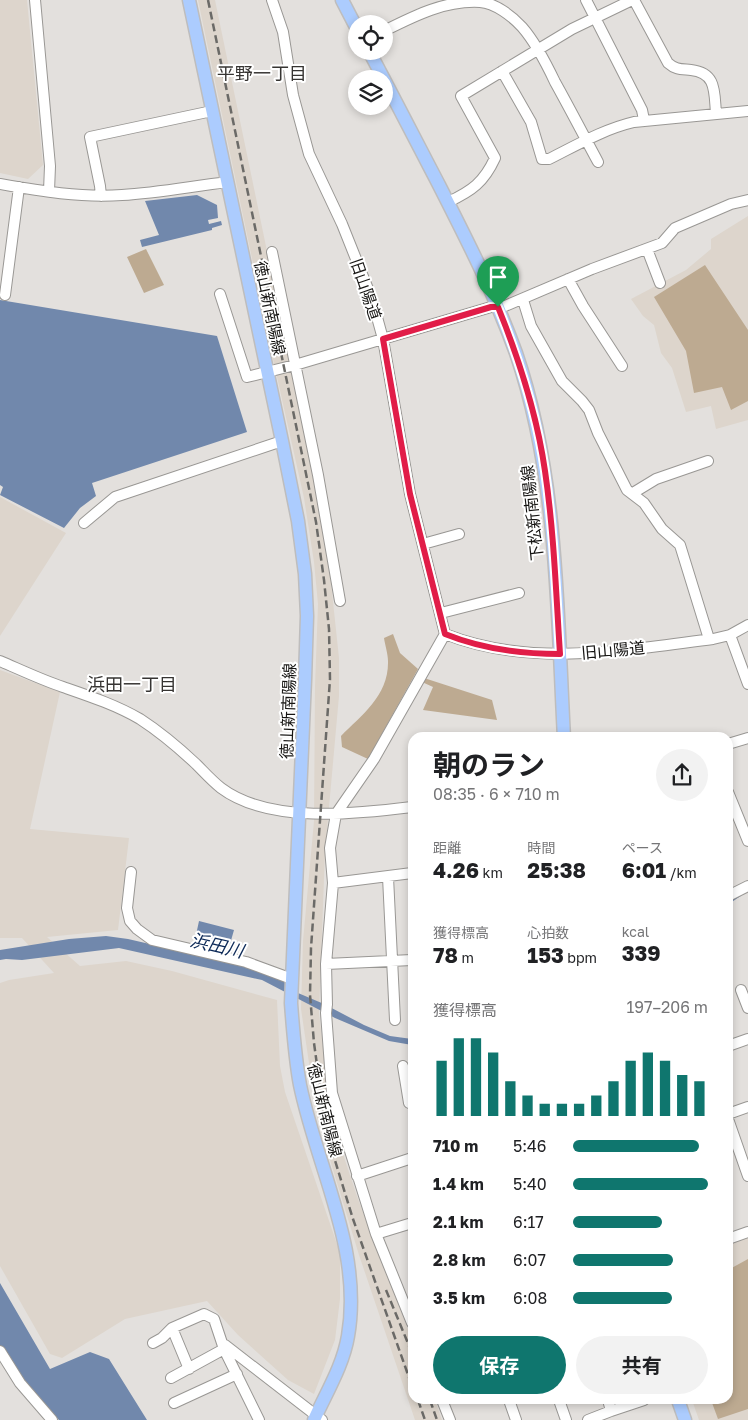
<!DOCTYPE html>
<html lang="ja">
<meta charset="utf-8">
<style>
:root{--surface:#fff;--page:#f2f2f2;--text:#202124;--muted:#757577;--accent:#0f766e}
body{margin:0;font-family:"Golos Text","Noto Sans JP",sans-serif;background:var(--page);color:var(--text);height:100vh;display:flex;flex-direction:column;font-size:19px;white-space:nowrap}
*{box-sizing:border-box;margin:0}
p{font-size:16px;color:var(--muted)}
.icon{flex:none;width:28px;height:28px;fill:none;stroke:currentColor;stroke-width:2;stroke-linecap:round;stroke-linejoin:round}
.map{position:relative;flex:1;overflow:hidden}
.drawer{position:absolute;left:408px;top:732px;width:325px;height:672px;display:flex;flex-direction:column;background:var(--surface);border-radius:15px;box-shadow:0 2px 8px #0003}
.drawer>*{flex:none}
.tools{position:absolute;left:348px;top:15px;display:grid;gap:10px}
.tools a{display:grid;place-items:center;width:45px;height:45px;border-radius:50%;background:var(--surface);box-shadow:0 2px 8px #0003;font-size:25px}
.pin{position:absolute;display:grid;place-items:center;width:42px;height:42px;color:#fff;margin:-51px -21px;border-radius:50% 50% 50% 0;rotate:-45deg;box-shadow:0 0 5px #0007}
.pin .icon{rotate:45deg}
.round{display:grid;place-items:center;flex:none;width:52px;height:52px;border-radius:26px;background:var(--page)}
.head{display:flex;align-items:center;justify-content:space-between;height:85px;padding:0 25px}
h1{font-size:28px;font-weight:700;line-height:38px}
.metrics{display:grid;grid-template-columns:repeat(3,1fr);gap:8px;height:85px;padding:5px 25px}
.metrics div{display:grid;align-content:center}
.metrics b{font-size:21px;font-weight:700}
.metrics small{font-size:14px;font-weight:400}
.metrics p{font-size:14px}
.chart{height:140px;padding:10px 25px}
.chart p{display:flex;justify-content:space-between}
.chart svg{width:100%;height:90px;margin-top:5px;stroke:var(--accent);stroke-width:6}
.cta{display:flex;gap:10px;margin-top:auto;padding:10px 25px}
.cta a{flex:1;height:58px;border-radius:30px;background:var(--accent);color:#fff;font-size:20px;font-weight:700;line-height:58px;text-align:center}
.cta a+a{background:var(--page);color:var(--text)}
ul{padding:0 25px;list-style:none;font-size:16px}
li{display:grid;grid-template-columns:80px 60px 1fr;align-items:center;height:38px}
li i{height:12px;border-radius:6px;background:var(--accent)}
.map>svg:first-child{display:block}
.built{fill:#ddd5cc}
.green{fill:#bdaa91}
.water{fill:#7188ac}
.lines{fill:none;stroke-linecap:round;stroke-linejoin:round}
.stream{stroke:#7188ac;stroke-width:2.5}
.minor-casing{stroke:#999794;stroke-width:12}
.major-casing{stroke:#bebdbd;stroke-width:15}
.minor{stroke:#fff;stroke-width:10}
.major{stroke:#acccfe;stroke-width:12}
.rail{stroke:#6b6a67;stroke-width:2.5;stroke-dasharray:8 4;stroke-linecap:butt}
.route-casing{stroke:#fff;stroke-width:10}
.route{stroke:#e11d48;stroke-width:6}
.labels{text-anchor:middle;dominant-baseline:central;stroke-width:4;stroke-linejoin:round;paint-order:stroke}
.street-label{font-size:16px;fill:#161513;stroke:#fff}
.neighbourhood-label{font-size:18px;fill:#363432;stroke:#fff}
.water-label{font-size:18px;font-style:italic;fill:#0c2957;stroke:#fff}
</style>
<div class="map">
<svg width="748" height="1420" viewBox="0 0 748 1420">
<rect width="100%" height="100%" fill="#e3e0dd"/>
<!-- built -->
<path class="built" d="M 0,0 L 27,0 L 43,165 L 28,179 L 0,173 Z
M 198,0 L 215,0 L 326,536 L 339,658 L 339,696 L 325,852 L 319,1013 L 328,1088 L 344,1157 L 358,1199 L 412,1340 L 412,1400 L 435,1400 L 442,1420 L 415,1420 L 359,1255 L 317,1117 L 301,1009 L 303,941 L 314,821 L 315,686 L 318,604 L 314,562 L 304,498 L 273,359 Z
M 748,216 L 748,420 L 716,429 L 711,406 L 686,412 L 672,368 L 661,353 L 654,325 L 643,316 L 631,299 L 686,270 L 711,249 L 711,239 Z
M 0,497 L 66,533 L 0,636 Z
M 0,670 L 60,692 L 30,829 L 129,838 L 118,930 L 47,937 L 80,966 L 126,961 L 172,971 L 277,1000 L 280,1066 L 285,1092 L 340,1253 L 340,1299 L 335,1340 L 314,1394 L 288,1380 L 238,1335 L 207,1301 L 125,1319 L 62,1358 L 50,1354 L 0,1266 L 0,983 L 9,980 L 54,973 L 22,938 L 0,938 Z
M 748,1238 L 748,1420 L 699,1420 L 692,1400 L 728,1400 L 728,1244 Z"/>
<!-- green -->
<path class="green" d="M 146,249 L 164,285 L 144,293 L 127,257 Z
M 705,265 L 748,330 L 748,401 L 731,410 L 722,387 L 694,393 L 686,351 L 654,297 Z
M 393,634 L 400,653 L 418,669 L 368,759 L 342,747 L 341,736 C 362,715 389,695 388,661 C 388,654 385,645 384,638 Z
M 424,678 L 492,700 L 497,720 L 423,710 L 433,687 L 422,682 Z
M 748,1259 L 748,1409 L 718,1419 L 711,1400 L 728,1400 L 728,1270 Z"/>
<!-- water -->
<path class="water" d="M 197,195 L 217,205 L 218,218 L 208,220 L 209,224 L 221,221 L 222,225 L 212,228 L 212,230 L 142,247 L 140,240 L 159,235 L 145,201 Z
M 0,300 L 217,336 L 247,432 L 92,483 L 96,496 L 80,508 L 64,528 L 0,495 L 3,487 L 0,485 Z
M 199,921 L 234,930 L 230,944 L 196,935 Z
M 106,936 L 128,939 L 245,966 L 283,980 L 298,993 L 324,1004 L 364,1025 L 390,1036 L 412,1039 L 412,1045 L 389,1041 L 335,1018 L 262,980 L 119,948 L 22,960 L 6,959 L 0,960 L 0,950 L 69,939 Z
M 0,1283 L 50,1369 L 90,1352 L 109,1359 L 147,1420 L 59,1420 L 22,1382 L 0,1347 Z"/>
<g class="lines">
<!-- stream -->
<path class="stream" d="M 728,903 L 740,895"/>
<defs>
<path id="minor" d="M 35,0 L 50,166 L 49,191
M 272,0 L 283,32 L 293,95 L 309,154 L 342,224 L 372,299 L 383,339 L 410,494 L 445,634
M 586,0 L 642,110 L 644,120
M 634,0 L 668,63 C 676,70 681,69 691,70 C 717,73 714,92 716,113
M 384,31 C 414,16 445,0 480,2 C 495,3 512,16 522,27 C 536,43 546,63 555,82 C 570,109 584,136 598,162
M 502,71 L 531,122 L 542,159 L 549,159 C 577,145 604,129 634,122 L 748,111
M 0,184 C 40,191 81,198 122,195 C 158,193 193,186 228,182
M 101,196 L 100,186 L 90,137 L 212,111
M 448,202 C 472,191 484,182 495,158 L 461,96 L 572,29 L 632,0
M 647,249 L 660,283
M 272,252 L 318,475 L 340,601
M 568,279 L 583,306 L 622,366
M 220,294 L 247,377 L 295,365 L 491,307 L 505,306 L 592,269 L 662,243 L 675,228 L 731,204 L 748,200
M 5,295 L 19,187
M 523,300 L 531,326 L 562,381 L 582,401 L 589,410 L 598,433 L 627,490 L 644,503 L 662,529 L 680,545 L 709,639
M 633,493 L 656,479 L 708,461
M 84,523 L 115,497 L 282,441
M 423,544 L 459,534
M 441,613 L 519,593
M 445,634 C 531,668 625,650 713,639 L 730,635 L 748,625
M 730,635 L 748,684
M 0,661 C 21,670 42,680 63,687 C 89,696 116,705 140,719 C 160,732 179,748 196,764 C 204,772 212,781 221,788 C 269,824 356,814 412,807
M 728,744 L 748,738
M 728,792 L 748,841
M 131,872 L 127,908 L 130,921 L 137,929 L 152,940 L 246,962 L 292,979
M 388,877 L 395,1020
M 333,883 L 412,873
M 728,896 L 748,886
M 326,964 L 412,960
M 741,990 L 748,1008
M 327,1004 L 326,1013 L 332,1093 L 376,1234 L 412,1323
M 327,1005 L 326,964 L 333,883 L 330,848 L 336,814 L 374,759 L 445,634
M 728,1046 L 748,1039
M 403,1066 L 409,1103 L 412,1102
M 728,1114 L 748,1107
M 728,1119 L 748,1176
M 357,1176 L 412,1158
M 376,1234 L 412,1223
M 728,1239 L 748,1232
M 172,1328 L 189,1369
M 153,1343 L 162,1338 L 172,1328 L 204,1314 L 214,1319 L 224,1349 L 259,1420
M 225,1345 L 322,1420
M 0,1351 L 20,1383 L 52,1420
M 171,1378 L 224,1349
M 442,1400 L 450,1420
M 509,1400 L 516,1420
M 559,1400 L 566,1420
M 608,1400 L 611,1411
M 174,1403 L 237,1374
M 588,1420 L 611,1411 L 644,1400"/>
<path id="major" d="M 189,0 L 282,441 L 298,521 L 305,574 L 307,616 L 305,680 L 291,1003 C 293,1030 295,1058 300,1085 C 317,1168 363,1250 348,1336 C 343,1366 326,1393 314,1420
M 342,0 L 356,27
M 369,51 C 393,96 416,141 439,185 C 467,240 495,295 516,353 C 558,476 557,609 564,738
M 678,1400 L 685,1420"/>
</defs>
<!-- minor casing -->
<use href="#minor" class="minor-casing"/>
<!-- major casing -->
<use href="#major" class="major-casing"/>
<!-- minor -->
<use href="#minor" class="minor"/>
<!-- major -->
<use href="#major" class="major"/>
<!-- rail -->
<path class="rail" d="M 208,0 L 316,522 L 324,580 L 329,629 L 330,679 L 311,948 L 310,995 L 314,1043 L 323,1109 L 333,1154 L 353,1219 L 412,1386
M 386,1290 L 412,1353
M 418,1400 L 425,1420
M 430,1400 L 437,1420"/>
</g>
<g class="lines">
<defs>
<path id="route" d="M 491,307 L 498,307 C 519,359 537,415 545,471 C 554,532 556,593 560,654 C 520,654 482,649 445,634 L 410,494 L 383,339 Z"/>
</defs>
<!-- route casing -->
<use href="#route" class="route-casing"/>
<!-- route -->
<use href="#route" class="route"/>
</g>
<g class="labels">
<!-- street labels -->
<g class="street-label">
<text transform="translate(366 289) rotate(71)">旧山陽道</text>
<text transform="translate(270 308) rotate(78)">徳山新南陽線</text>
<text transform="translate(532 513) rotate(-96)">下松新南陽線</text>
<text transform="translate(613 650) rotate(-5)">旧山陽道</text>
<text transform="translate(288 711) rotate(-88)">徳山新南陽線</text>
<text transform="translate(325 1110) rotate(76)">徳山新南陽線</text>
</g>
<!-- neighbourhood labels -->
<g class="neighbourhood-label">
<text x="262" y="73">平野一丁目</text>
<text x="132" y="684">浜田一丁目</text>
</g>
<!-- water labels -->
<g class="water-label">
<text transform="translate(217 945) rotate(13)">浜田川</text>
</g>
</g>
</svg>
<div class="tools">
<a><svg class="icon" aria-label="locate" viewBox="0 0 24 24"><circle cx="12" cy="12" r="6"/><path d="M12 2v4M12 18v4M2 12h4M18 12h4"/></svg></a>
<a><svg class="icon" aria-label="layers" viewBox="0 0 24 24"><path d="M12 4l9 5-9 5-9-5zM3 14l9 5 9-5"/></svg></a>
</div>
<div class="pin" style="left:498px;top:307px;background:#1e9e55"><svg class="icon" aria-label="arrive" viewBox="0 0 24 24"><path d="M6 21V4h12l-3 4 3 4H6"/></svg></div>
<section class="drawer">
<div class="head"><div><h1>朝のラン</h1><p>08:35 · 6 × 710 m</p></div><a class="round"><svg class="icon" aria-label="share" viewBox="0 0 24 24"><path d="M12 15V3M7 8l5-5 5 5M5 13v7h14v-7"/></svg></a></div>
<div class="metrics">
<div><p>距離</p><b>4.26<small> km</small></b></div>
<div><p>時間</p><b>25:38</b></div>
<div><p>ペース</p><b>6:01<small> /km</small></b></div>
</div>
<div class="metrics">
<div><p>獲得標高</p><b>78<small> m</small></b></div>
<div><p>心拍数</p><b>153<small> bpm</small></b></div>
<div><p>kcal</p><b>339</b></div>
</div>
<div class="chart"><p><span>獲得標高</span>197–206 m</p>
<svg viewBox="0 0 160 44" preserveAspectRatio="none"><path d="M5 44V17M15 44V6M25 44V6M35 44V13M45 44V27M55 44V34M65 44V38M75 44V38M85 44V38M95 44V34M105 44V27M115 44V17M125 44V13M135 44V17M145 44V24M155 44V27"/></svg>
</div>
<ul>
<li><b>710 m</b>5:46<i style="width:93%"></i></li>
<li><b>1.4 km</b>5:40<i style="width:100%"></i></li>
<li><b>2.1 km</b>6:17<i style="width:66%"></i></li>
<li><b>2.8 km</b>6:07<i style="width:74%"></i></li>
<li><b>3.5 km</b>6:08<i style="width:73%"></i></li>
</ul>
<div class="cta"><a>保存</a><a>共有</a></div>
</section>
</div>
